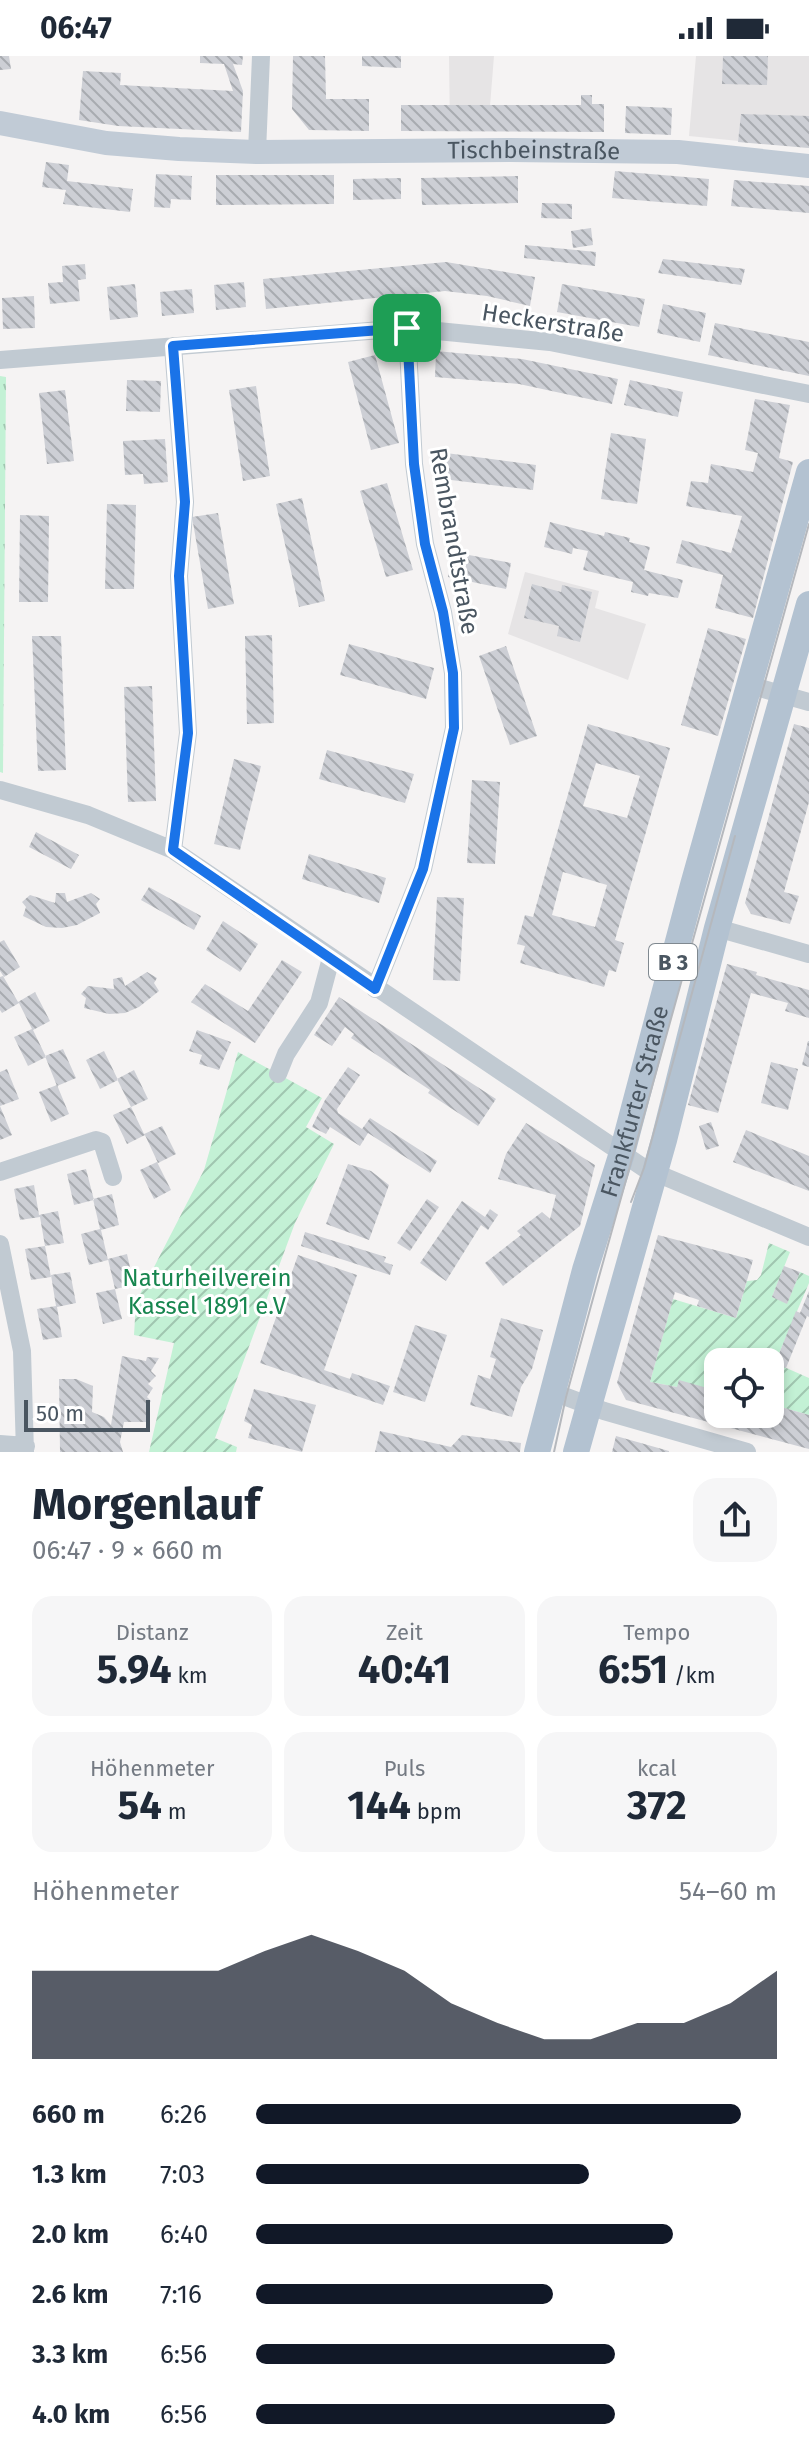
<!DOCTYPE html>
<html lang="de">
<meta charset="utf-8">
<style>
:root{--surface:#fff;--page:#f6f6f7;--text:#1f2937;--muted:#747a83;--accent:#111827}
body{margin:0;font-family:"Fira Sans",sans-serif;background:var(--page);color:var(--text);height:100vh;display:flex;flex-direction:column;font-size:30px;white-space:nowrap}
*{box-sizing:border-box;margin:0}
p{font-size:26px;color:var(--muted)}
.icon{flex:none;width:44px;height:44px;fill:none;stroke:currentColor;stroke-width:2;stroke-linecap:round;stroke-linejoin:round}
.map{position:relative;height:1396px;overflow:hidden}
.panel{display:flex;flex-direction:column;background:var(--surface);flex:1}
.panel>*{flex:none}
.tools{position:absolute;left:704px;top:1292px;display:grid;gap:16px}
.tools a{display:grid;place-items:center;width:80px;height:80px;border-radius:16px;background:var(--surface);box-shadow:0 4px 12px #0003;font-size:40px}
.scale{position:absolute;left:24px;bottom:20px;width:126px;box-sizing:border-box;padding-left:8px;border:4px solid #4a5661;border-top:0;font-size:22px;line-height:28px;white-space:nowrap;color:#4a5661;-webkit-text-stroke:6px #fff;paint-order:stroke}
.pin{position:absolute;display:grid;place-items:center;width:68px;height:68px;color:#fff;margin:-34px;border-radius:16px;box-shadow:0 4px 12px #0006}
.round{display:grid;place-items:center;flex:none;width:84px;height:84px;border-radius:24px;background:var(--page)}
.head{display:flex;align-items:center;justify-content:space-between;height:136px;padding:0 32px}
h1{font-size:44px;font-weight:700;line-height:60px}
.figures{display:grid;grid-template-columns:repeat(3,1fr);gap:12px;height:136px;padding:8px 32px}
.figures div{display:grid;align-content:center;border-radius:20px;background:var(--page);text-align:center}
.figures b{font-size:40px;font-weight:700}
.figures small{font-size:22px;font-weight:400}
.figures p{font-size:22px}
.chart{height:224px;padding:16px 32px}
.chart p{display:flex;justify-content:space-between}
.chart svg{width:100%;height:144px;margin-top:8px;fill:var(--accent);opacity:.7}
ul{padding:0 32px;list-style:none;font-size:26px}
li{display:grid;grid-template-columns:128px 96px 1fr;align-items:center;height:60px}
li i{height:20px;border-radius:10px;background:var(--accent)}
.status{display:flex;justify-content:space-between;align-items:center;height:56px;padding:0 40px;background:var(--surface);direction:ltr}
.status svg{height:22px;fill:currentColor}
.map>svg:first-child{display:block}
.education{fill:#e6e4e5}
.grass{fill:url(#grass-tufts)}
.garden{fill:url(#garden-furrows)}
.building{fill:url(#building-back-hatch);fill-rule:evenodd}
.lines{fill:none;stroke-linecap:round;stroke-linejoin:round}
.minor{stroke:#c1cad2;stroke-width:18}
.secondary{stroke:#c1cbd6;stroke-width:24}
.primary{stroke:#b3c2d1;stroke-width:26}
.tram{stroke:#b5b8bd;stroke-width:2}
.route-casing{stroke:#fff;stroke-width:16}
.route{stroke:#1a73e8;stroke-width:10}
.labels{text-anchor:middle;dominant-baseline:central;stroke-width:6;stroke-linejoin:round;paint-order:stroke}
.shield{fill:#fff;stroke:#808990;stroke-width:2}
.shield-label{font-size:22px;font-weight:bold;fill:#4a5661}
.street-label{font-size:24px;fill:#4a5661;stroke:#fff}
.park-label{font-size:24px;fill:#17864f;stroke:#fff}
</style>
<div class="status"><b>06:47</b><svg viewBox="0 0 49 12"><path d="M0 12V9h3v3zM5 12V6h3v6zM10 12V3h3v9zM15 12V0h3v12zM26 1h20v11H26zM47 4h2v5h-2z"/></svg></div>
<div class="map">
<svg width="809" height="1396" viewBox="0 0 809 1396">
<defs>
<pattern id="grass-tufts" width="24" height="20" patternUnits="userSpaceOnUse" patternTransform="scale(2)"><rect width="24" height="20" fill="#c3f1d5"/><path d="M3 7l-1-3M5 7V3M7 7l1-3M15 17l-1-3M17 17v-4M19 17l1-3" fill="none" stroke="#a0c6b0"/></pattern>
<pattern id="garden-furrows" width="10" height="10" patternUnits="userSpaceOnUse" patternTransform="scale(2)"><rect width="10" height="10" fill="#c3f1d5"/><path d="M-1 1l2-2M0 10L10 0M9 11l2-2" fill="none" stroke="#a0c6b0"/></pattern>
<pattern id="building-back-hatch" width="6" height="6" patternUnits="userSpaceOnUse" patternTransform="scale(2)"><rect width="6" height="6" fill="#cdcfd5"/><path d="M-1 5l2 2M0 0l6 6M5-1l2 2" fill="none" stroke="#a8abb0"/></pattern>
</defs>
<rect width="100%" height="100%" fill="#f5f3f3"/>
<!-- education -->
<path class="education" d="M 449,0 L 494,0 L 488,75 L 450,75 Z
M 696,0 L 809,0 L 809,92 L 689,80 Z
M 525,516 L 599,535 L 595,552 L 646,568 L 628,624 L 508,578 Z"/>
<!-- grass -->
<path class="grass" d="M 0,320 L 6,321 L 3,717 L 0,716 Z"/>
<!-- garden -->
<path class="garden" d="M 238,996 L 322,1042 L 306,1071 L 334,1088 L 295,1167 L 215,1382 L 237,1391 L 236,1396 L 149,1396 L 174,1287 L 134,1279 L 136,1246 L 204,1114 Z
M 769,1187 L 790,1196 L 772,1241 L 787,1247 L 800,1216 L 809,1220 L 809,1227 L 775,1307 L 809,1322 L 809,1359 L 770,1348 L 770,1306 L 718,1306 L 718,1335 L 677,1331 L 650,1326 L 673,1243 L 736,1262 L 747,1225 L 757,1224 L 761,1219 Z"/>
<!-- building -->
<path class="building" d="M 0,0 L 9,0 L 11,13 L 0,14 Z
M 200,0 L 243,0 L 242,9 L 233,8 L 243,35 L 241,76 L 118,70 L 79,64 L 83,15 L 121,17 L 120,29 L 233,35 L 224,8 L 200,7 Z
M 293,0 L 325,0 L 326,43 L 369,43 L 369,75 L 309,74 L 292,53 Z
M 362,0 L 401,0 L 401,12 L 362,10 Z
M 723,0 L 768,0 L 767,29 L 722,28 Z
M 581,39 L 592,39 L 592,48 L 604,48 L 604,76 L 401,75 L 401,49 L 581,49 Z
M 626,50 L 672,52 L 671,79 L 625,77 Z
M 741,58 L 809,60 L 809,92 L 738,86 Z
M 46,106 L 69,109 L 67,125 L 133,133 L 130,156 L 63,148 L 66,134 L 42,131 Z
M 615,115 L 709,123 L 707,150 L 612,142 Z
M 156,118 L 192,120 L 191,144 L 171,143 L 170,152 L 154,151 Z
M 216,119 L 334,119 L 334,148 L 216,149 Z
M 518,120 L 518,147 L 422,149 L 421,122 Z
M 401,122 L 401,143 L 353,144 L 353,123 Z
M 734,124 L 809,130 L 809,157 L 731,150 Z
M 542,147 L 572,148 L 572,163 L 541,162 Z
M 591,172 L 593,189 L 573,192 L 571,175 Z
M 525,189 L 596,196 L 595,210 L 524,202 Z
M 663,203 L 745,213 L 741,229 L 658,217 Z
M 446,206 L 535,221 L 530,250 L 487,240 L 445,235 L 266,253 L 263,223 Z
M 85,208 L 86,223 L 78,224 L 80,245 L 50,248 L 48,227 L 63,226 L 62,210 Z
M 244,226 L 246,251 L 216,254 L 214,229 Z
M 135,228 L 138,261 L 110,264 L 107,231 Z
M 562,228 L 645,243 L 639,271 L 557,256 Z
M 192,233 L 194,257 L 162,260 L 160,236 Z
M 34,240 L 35,272 L 3,273 L 2,242 Z
M 663,248 L 706,257 L 700,286 L 657,277 Z
M 715,267 L 809,286 L 809,320 L 708,299 Z
M 436,295 L 522,303 L 618,323 L 612,348 L 519,328 L 435,321 Z
M 375,299 L 399,387 L 371,394 L 348,306 Z
M 127,324 L 161,325 L 160,356 L 126,355 Z
M 630,324 L 683,336 L 678,361 L 624,349 Z
M 256,330 L 270,420 L 243,425 L 229,334 Z
M 65,334 L 74,405 L 47,408 L 39,337 Z
M 755,343 L 790,349 L 779,402 L 793,406 L 753,562 L 715,552 L 723,519 L 676,507 L 682,484 L 731,497 L 742,460 L 686,450 L 691,425 L 708,427 L 711,408 L 753,416 L 758,397 L 745,394 Z
M 611,377 L 646,383 L 637,448 L 601,443 Z
M 165,383 L 168,426 L 144,428 L 143,418 L 125,419 L 123,385 Z
M 446,397 L 536,409 L 533,434 L 443,423 Z
M 387,427 L 413,514 L 386,521 L 360,435 Z
M 302,442 L 325,545 L 299,551 L 276,448 Z
M 107,448 L 136,449 L 134,533 L 105,533 Z
M 218,457 L 234,548 L 208,553 L 192,461 Z
M 20,459 L 49,460 L 48,546 L 19,546 Z
M 550,466 L 604,480 L 605,476 L 630,482 L 629,486 L 650,491 L 644,514 L 683,524 L 678,542 L 649,537 L 648,540 L 631,536 L 633,526 L 583,514 L 588,495 L 573,492 L 572,498 L 544,491 Z
M 453,496 L 511,507 L 506,533 L 448,521 Z
M 532,528 L 561,536 L 562,529 L 592,536 L 580,586 L 557,580 L 559,570 L 524,562 Z
M 708,572 L 746,583 L 718,680 L 681,669 Z
M 272,579 L 274,667 L 247,668 L 245,580 Z
M 32,580 L 61,580 L 66,714 L 38,715 Z
M 349,588 L 434,612 L 426,643 L 340,619 Z
M 506,590 L 537,680 L 510,689 L 479,600 Z
M 152,630 L 156,745 L 128,746 L 124,631 Z
M 588,668 L 670,692 L 615,884 L 624,887 L 616,916 L 609,914 L 604,931 L 520,907 L 525,890 L 517,888 L 525,859 L 533,861 ZM 596,707 L 640,720 L 627,762 L 583,750 ZM 563,816 L 607,829 L 595,871 L 552,859 Z
M 794,668 L 809,672 L 809,746 L 784,836 L 799,840 L 790,868 L 751,858 L 745,847 Z
M 327,694 L 414,718 L 405,747 L 319,723 Z
M 234,703 L 261,710 L 240,794 L 214,788 Z
M 472,724 L 500,726 L 495,808 L 467,807 Z
M 36,776 L 79,799 L 71,813 L 29,791 Z
M 309,798 L 386,822 L 379,847 L 302,823 Z
M 149,831 L 201,860 L 194,874 L 141,844 Z
M 56,837 L 65,837 L 67,846 L 91,837 L 100,843 L 96,848 L 100,857 L 77,869 L 62,872 L 46,871 L 23,860 L 26,851 L 22,846 L 30,839 L 55,847 Z
M 437,841 L 464,842 L 460,925 L 433,924 Z
M 223,865 L 258,888 L 240,916 L 206,894 Z
M 4,884 L 20,911 L 4,921 L 0,915 L 0,886 Z
M 282,904 L 302,916 L 255,987 L 191,946 L 205,928 L 248,955 Z
M 727,908 L 757,916 L 756,919 L 809,934 L 809,962 L 785,955 L 788,947 L 751,937 L 718,1057 L 688,1049 Z
M 147,916 L 157,922 L 154,927 L 159,935 L 139,951 L 125,957 L 109,958 L 84,952 L 86,942 L 81,938 L 88,930 L 114,933 L 113,923 L 122,921 L 125,930 Z
M 3,920 L 18,946 L 35,936 L 50,965 L 33,974 L 46,1001 L 28,1010 L 14,981 L 32,973 L 19,947 L 2,957 L 0,954 L 0,921 Z
M 339,941 L 496,1043 L 478,1070 L 428,1037 L 430,1034 L 351,982 L 354,978 L 345,971 L 332,990 L 314,979 Z
M 197,974 L 231,986 L 219,1014 L 199,1008 L 202,999 L 189,995 Z
M 808,985 L 809,985 L 809,1011 L 802,1009 Z
M 63,993 L 76,1022 L 57,1030 L 45,1000 Z
M 104,995 L 118,1024 L 100,1033 L 86,1004 Z
M 771,1006 L 798,1013 L 788,1054 L 761,1047 Z
M 348,1011 L 360,1019 L 337,1053 L 338,1057 L 362,1073 L 370,1062 L 437,1105 L 430,1117 L 368,1077 L 360,1090 L 330,1071 L 326,1078 L 312,1071 L 325,1044 Z
M 7,1013 L 19,1043 L 0,1050 L 12,1079 L 0,1084 L 0,1016 Z
M 134,1014 L 148,1043 L 131,1051 L 144,1078 L 162,1070 L 176,1098 L 158,1107 L 145,1079 L 127,1088 L 113,1059 L 131,1051 L 117,1023 Z
M 57,1029 L 69,1058 L 51,1066 L 39,1036 Z
M 711,1066 L 719,1090 L 706,1094 L 699,1070 Z
M 526,1067 L 595,1109 L 580,1170 L 503,1230 L 485,1207 L 521,1179 L 517,1175 L 542,1156 L 550,1163 L 556,1139 L 498,1123 L 506,1098 Z
M 746,1074 L 809,1100 L 809,1135 L 733,1106 Z
M 157,1106 L 171,1134 L 154,1143 L 140,1114 Z
M 348,1108 L 371,1115 L 389,1129 L 369,1184 L 326,1168 Z
M 86,1113 L 94,1144 L 74,1149 L 67,1118 Z
M 34,1129 L 39,1159 L 58,1155 L 64,1187 L 45,1190 L 51,1221 L 31,1224 L 25,1193 L 45,1190 L 40,1161 L 20,1164 L 14,1133 Z
M 112,1138 L 119,1169 L 101,1174 L 108,1204 L 89,1209 L 81,1178 L 100,1173 L 93,1143 Z
M 427,1143 L 439,1151 L 410,1195 L 397,1187 Z
M 462,1145 L 485,1161 L 490,1153 L 498,1159 L 488,1174 L 481,1169 L 446,1225 L 420,1207 Z
M 305,1176 L 386,1201 L 384,1206 L 393,1209 L 390,1219 L 301,1190 Z
M 658,1179 L 753,1204 L 736,1262 L 697,1250 L 699,1244 L 675,1236 L 650,1326 L 677,1331 L 679,1324 L 718,1335 L 718,1358 L 770,1358 L 770,1348 L 809,1359 L 809,1393 L 626,1344 L 617,1327 Z
M 127,1198 L 134,1229 L 115,1233 L 122,1263 L 103,1268 L 96,1237 L 115,1233 L 108,1203 Z
M 298,1199 L 357,1219 L 324,1314 L 350,1323 L 352,1317 L 390,1330 L 383,1349 L 260,1307 Z
M 784,1210 L 800,1216 L 787,1248 L 772,1241 Z
M 70,1216 L 76,1247 L 57,1251 L 62,1281 L 43,1284 L 37,1253 L 56,1250 L 51,1219 Z
M 809,1235 L 809,1261 L 807,1260 L 786,1312 L 775,1308 L 796,1255 L 800,1257 Z
M 501,1262 L 543,1274 L 532,1313 L 521,1331 L 512,1361 L 470,1349 L 478,1319 L 490,1323 L 496,1303 L 490,1301 Z
M 415,1269 L 447,1279 L 425,1346 L 393,1336 Z
M 122,1300 L 146,1305 L 147,1301 L 159,1302 L 151,1315 L 156,1320 L 148,1328 L 153,1332 L 147,1341 L 151,1345 L 147,1350 L 147,1366 L 124,1366 L 120,1386 L 123,1396 L 60,1396 L 59,1323 L 76,1323 L 93,1330 L 92,1356 L 104,1361 L 111,1369 Z
M 254,1333 L 316,1349 L 302,1396 L 248,1382 L 252,1369 L 244,1365 Z
M 380,1375 L 451,1391 L 462,1379 L 521,1387 L 520,1396 L 375,1396 Z
M 616,1380 L 669,1395 L 669,1396 L 612,1396 Z"/>
<g class="lines">
<!-- minor -->
<path class="minor" d="M 257,96 L 261,0
M 0,304 L 407,272 L 550,286 L 809,338
M 749,629 L 809,646
M 0,734 L 88,759 L 173,794 L 644,1112 L 809,1181
M 173,794 L 188,677 L 179,520 L 185,446 L 173,290
M 717,872 L 809,898
M 375,933 L 423,813 L 454,672 L 453,617 L 443,556 L 425,488 L 414,408 L 407,272
M 278,1018 L 286,998 L 319,947 L 331,902
M 0,1116 L 96,1084 L 102,1086 L 113,1121
M 0,1188 L 22,1295 L 25,1396
M 553,1336 L 604,1355 L 747,1396
M 0,1388 L 26,1390"/>
<!-- secondary -->
<path class="secondary" id="s1" d="M 0,67 L 106,87 L 179,93 L 257,96 L 510,94 L 678,96 L 809,110"/>
<!-- primary -->
<g class="primary">
<path id="s2" d="M 537,1396 L 585,1214 L 622,1097 L 693,829 L 809,416"/>
<path d="M 576,1396 L 664,1084 L 717,872 L 809,548"/>
</g>
<!-- tram -->
<path class="tram" d="M 631,1146 L 644,1112 L 735,780
M 554,1396 L 566,1341 L 597,1228 L 809,468"/>
</g>
<g class="lines">
<defs>
<path id="route" d="M 407,272 L 414,408 L 425,488 L 443,556 L 453,617 L 454,672 L 423,813 L 375,933 L 173,794 L 188,677 L 179,520 L 185,446 L 173,290 Z"/>
</defs>
<!-- route casing -->
<use href="#route" class="route-casing"/>
<!-- route -->
<use href="#route" class="route"/>
</g>
<g class="labels">
<!-- shield labels -->
<rect class="shield" x="649" y="888" width="48" height="36" rx="6"/>
<g class="shield-label">
<text x="673" y="906">B 3</text>
</g>
<!-- street labels -->
<g class="street-label">
<text stroke="none"><textPath href="#s1" startOffset="536">Tischbeinstraße</textPath></text>
<text transform="translate(553 267) rotate(9)">Heckerstraße</text>
<text transform="translate(454 485) rotate(80)">Rembrandtstraße</text>
<text stroke="none"><textPath href="#s2" startOffset="364">Frankfurter Straße</textPath></text>
</g>
<!-- park labels -->
<g class="park-label">
<text x="207" y="1222">Naturheilverein<tspan x="207" dy="28">Kassel 1891 e.V</tspan></text>
</g>
</g>
</svg>
<div class="tools">
<a><svg class="icon" aria-label="locate" viewBox="0 0 24 24"><circle cx="12" cy="12" r="6"/><path d="M12 2v4M12 18v4M2 12h4M18 12h4"/></svg></a>
</div>
<div class="scale">50 m</div>
<div class="pin" style="left:407px;top:272px;background:#1e9e55"><svg class="icon" aria-label="arrive" viewBox="0 0 24 24"><path d="M6 21V4h12l-3 4 3 4H6"/></svg></div>
</div>
<section class="panel">
<div class="head"><div><h1>Morgenlauf</h1><p>06:47 · 9 × 660 m</p></div><a class="round"><svg class="icon" aria-label="share" viewBox="0 0 24 24"><path d="M12 15V3M7 8l5-5 5 5M5 13v7h14v-7"/></svg></a></div>
<div class="figures">
<div><p>Distanz</p><b>5.94<small> km</small></b></div>
<div><p>Zeit</p><b>40:41</b></div>
<div><p>Tempo</p><b>6:51<small> /km</small></b></div>
</div>
<div class="figures">
<div><p>Höhenmeter</p><b>54<small> m</small></b></div>
<div><p>Puls</p><b>144<small> bpm</small></b></div>
<div><p>kcal</p><b>372</b></div>
</div>
<div class="chart"><p><span>Höhenmeter</span>54–60 m</p>
<svg viewBox="0 0 160 44" preserveAspectRatio="none"><path d="M0 44V17L10 17L20 17L30 17L40 17L50 11L60 6L70 11L80 17L90 27L100 33L110 38L120 38L130 33L140 33L150 27L160 17V44z"/></svg>
</div>
<ul>
<li><b>660 m</b>6:26<i style="width:93%"></i></li>
<li><b>1.3 km</b>7:03<i style="width:64%"></i></li>
<li><b>2.0 km</b>6:40<i style="width:80%"></i></li>
<li><b>2.6 km</b>7:16<i style="width:57%"></i></li>
<li><b>3.3 km</b>6:56<i style="width:69%"></i></li>
<li><b>4.0 km</b>6:56<i style="width:69%"></i></li>
</ul>
</section>
